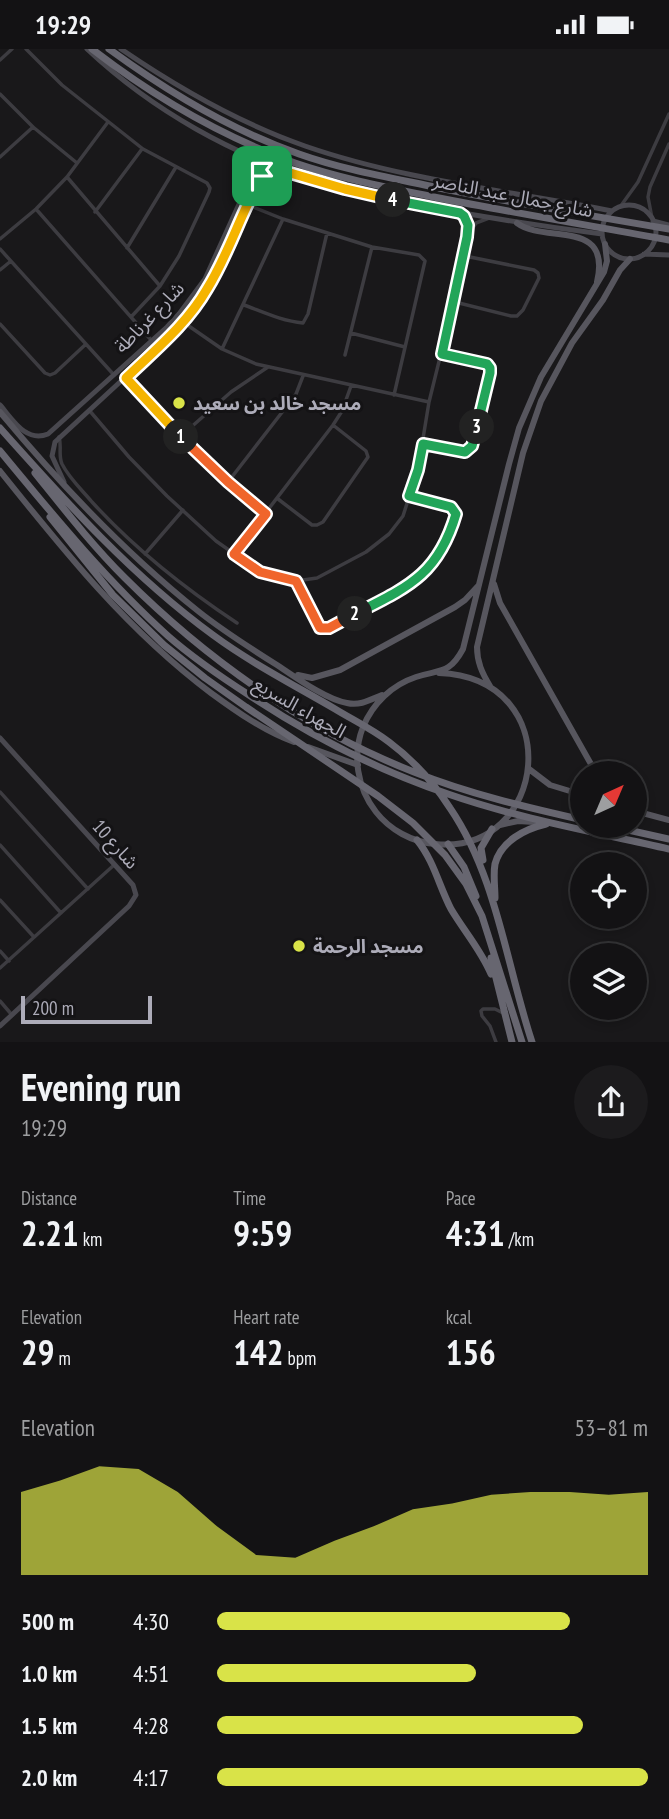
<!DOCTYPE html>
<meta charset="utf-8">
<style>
:root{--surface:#131214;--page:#1c1b1d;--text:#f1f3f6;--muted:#9d9ea0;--line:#323234;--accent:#d9e348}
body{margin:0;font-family:"PT Sans Narrow","Noto Sans Arabic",sans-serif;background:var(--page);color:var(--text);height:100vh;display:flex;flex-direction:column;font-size:26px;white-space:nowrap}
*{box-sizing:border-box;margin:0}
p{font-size:23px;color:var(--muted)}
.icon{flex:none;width:38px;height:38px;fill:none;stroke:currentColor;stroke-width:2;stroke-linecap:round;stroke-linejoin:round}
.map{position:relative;height:993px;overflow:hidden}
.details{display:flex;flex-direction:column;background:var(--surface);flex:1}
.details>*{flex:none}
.needle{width:46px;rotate:44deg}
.buttons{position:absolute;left:570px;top:712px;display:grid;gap:14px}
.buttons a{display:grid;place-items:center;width:77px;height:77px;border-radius:50%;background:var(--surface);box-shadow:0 4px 10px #0003,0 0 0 2px var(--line);font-size:35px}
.scale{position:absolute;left:21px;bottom:18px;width:131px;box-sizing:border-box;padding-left:7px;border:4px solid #adacb9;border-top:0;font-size:19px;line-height:24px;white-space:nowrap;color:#adacb9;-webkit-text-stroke:5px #141315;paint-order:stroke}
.pin{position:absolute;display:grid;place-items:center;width:60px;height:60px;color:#fff;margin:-30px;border-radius:14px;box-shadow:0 4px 10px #0006}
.km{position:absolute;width:35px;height:35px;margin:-18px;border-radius:50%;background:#222;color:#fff;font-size:19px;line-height:35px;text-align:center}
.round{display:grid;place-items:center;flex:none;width:74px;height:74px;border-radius:37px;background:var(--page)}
.summary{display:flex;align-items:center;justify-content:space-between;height:119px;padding:0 21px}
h1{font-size:38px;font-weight:700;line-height:52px}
.figures{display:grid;grid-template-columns:repeat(3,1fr);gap:10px;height:119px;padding:7px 21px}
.figures div{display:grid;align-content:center}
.figures b{font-size:35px;font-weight:700}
.figures small{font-size:19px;font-weight:400}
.figures p{font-size:19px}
.chart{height:196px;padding:14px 21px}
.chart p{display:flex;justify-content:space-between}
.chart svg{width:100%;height:126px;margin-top:7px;fill:var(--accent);opacity:.7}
ul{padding:0 21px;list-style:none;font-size:23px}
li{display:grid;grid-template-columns:112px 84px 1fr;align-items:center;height:52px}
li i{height:18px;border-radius:9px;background:var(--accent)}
.status{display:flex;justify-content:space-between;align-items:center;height:49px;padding:0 35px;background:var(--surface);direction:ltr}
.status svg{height:19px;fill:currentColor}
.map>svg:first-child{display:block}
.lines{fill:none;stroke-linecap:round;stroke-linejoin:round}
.street{stroke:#3d3c41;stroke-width:3.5}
.secondary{stroke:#49484f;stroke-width:5}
.primary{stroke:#57565e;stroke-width:6}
.highway{stroke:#676670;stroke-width:7}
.split-1-casing{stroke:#fff;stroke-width:14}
.split-2-casing{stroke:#fff;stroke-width:14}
.split-3-casing{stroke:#fff;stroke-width:14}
.split-4-casing{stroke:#fff;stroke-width:14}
.split-5-casing{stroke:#fff;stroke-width:14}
.split-1{stroke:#f5b400;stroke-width:9}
.split-2{stroke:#f0652b;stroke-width:9}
.split-3{stroke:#22a559;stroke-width:9}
.split-4{stroke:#22a559;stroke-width:9}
.split-5{stroke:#f5b400;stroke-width:9}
.poi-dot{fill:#d9e348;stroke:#141315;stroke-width:2.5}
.labels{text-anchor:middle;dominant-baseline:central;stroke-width:6;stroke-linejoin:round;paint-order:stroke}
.street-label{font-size:19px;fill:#adacb9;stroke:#141315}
.poi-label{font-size:19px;font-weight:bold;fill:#adacb9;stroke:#141315;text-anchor:start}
</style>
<div class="status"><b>19:29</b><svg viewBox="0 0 49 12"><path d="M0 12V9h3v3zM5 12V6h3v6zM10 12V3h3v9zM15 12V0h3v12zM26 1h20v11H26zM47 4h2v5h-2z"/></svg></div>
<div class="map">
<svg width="669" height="993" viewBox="0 0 669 993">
<rect width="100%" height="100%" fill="#19181a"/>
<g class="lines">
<!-- street -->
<path class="street" d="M 26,0 L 62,36 L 143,100 L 207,134 L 210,139 L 209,143 L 179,207 L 160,237 L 131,268
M 0,11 L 12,0
M 0,45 L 33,78 L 77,114
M 0,108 L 33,78
M 67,128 L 160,237
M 248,156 L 283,170 L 372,198 L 419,206 L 425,212 L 394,346
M 620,158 L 638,133 L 669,65
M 36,160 L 152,292
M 95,163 L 142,100
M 652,169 L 648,148 L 650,138 L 669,95
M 470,183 L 476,174 L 489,169
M 0,190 L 36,160 L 67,128 L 108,73
M 127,199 L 176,118
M 0,200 L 114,326
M 0,221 L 11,212
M 455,253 L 511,267 L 517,267 L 523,261 L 539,229 L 538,224 L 534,221 L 465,207
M 244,256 C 263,263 282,272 303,274 L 308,265 L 327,184
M 183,273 L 222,300 L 256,315 L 429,353
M 0,275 L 45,324 L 50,326 L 55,324 L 86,295
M 351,284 L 405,298
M 222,300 L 283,170
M 345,306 L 372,198
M 126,329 C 171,377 216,423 266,465
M 89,361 L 129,408 L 167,447 L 216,492 L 260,523 L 296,532 L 317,529 L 366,503 L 389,485 L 403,467 L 418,420 L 429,353 L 465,207 L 468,181 L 466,171 L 460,164
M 181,387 L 231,343 L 268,318
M 59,388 C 62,397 58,406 62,415 C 69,429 82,441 92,453 C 135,500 184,539 237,574
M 423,395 L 463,404 L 469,401 L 472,397 L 490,324 L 490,319 L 487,315 L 443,305
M 228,433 L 290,353 L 296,345 L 303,327
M 278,450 L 312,476 L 317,476 L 323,473 L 368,408 L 366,402 L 333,376
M 145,505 L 183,461
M 234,505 L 333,376 L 342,362 L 351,337
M 296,532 L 317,576 L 324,580 C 338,576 351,567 364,561 C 413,535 440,520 456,465 L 451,458 L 409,447
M 0,743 L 88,840
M 0,796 L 61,864
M 0,851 L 34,888
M 0,902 L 9,912
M 0,919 L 114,816
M 0,952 L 12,966
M 496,993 L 490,977 L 482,967 L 481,962 L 483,960 L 495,960 L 503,964"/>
<!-- secondary -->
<path class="secondary" d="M 87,0 C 153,62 234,107 320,133 C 350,143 382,149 413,155 C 476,167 539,177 602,185
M 121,0 C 178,39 239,74 305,97 C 403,131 510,142 612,162
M602 183a27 27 0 1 1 54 0a27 27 0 1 1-54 0Z
M 653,172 L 669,176
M 644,205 L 669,206
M 0,356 C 13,371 26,394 48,385 L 167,278 L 179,265 L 205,230 L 250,131 C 255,119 251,112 241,104
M 64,433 L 52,407 L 55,393 L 172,285 L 192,263 L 211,233 L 260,130 L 269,123 L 282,122
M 0,689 L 133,836 L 136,846 L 129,857 L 0,977"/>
<!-- primary -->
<path class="primary" d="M 517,174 C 545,195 612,169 597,233
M 0,363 C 60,435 125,504 198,562 C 223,582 250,599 277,616 C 295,628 327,651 347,654 C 360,657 370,651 382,646
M 0,422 C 64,502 128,582 211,644 C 237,663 264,682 294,693
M 494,535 L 500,554 L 596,724
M 439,624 C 569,629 548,807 435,795 C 412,793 390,781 376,763 C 357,739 352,706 363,678 C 373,654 392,636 416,628 C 440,620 449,626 463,600 L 509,415 L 519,379 L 541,328 L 604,223 L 607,212 L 605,195
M 298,626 L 312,629 L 340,621 L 455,558 L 465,551 L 478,537
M 490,637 C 482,624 477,613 477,598 L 523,404 L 541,352 L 572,294 L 603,251 L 620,221 L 630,210
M 308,698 L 358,716
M 529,720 L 550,736 L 583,746
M 635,762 L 669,771
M 500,776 L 518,772 L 534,773"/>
<!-- highway -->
<path class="highway" d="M 92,0 C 154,48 221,87 295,114 C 342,130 390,139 439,149 C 516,164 592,177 669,191
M 109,0 C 168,43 230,81 299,105 C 344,121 392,129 439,139 C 515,154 592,167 669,180
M 0,379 C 66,453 132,527 213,586 C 251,614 294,636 335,660 C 353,671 372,680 389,693 C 413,711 434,734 450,759 C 497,828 506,915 532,993
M 0,402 C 53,466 106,531 168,587 C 193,609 221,628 249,646 C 311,687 377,721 448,745 C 520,770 595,783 669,800
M 35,424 C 64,460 92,496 125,529 C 207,611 306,681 414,723 C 469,745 526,758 583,771
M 50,468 L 113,546 L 164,596 L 205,629 L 246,658 L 378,747 L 413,774 L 445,806 L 466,835 L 482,867 L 522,993
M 610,777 L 669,790
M 417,791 C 434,812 439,837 451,860 C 464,882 481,901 491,925
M 448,795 L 464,818 L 476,847
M 483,811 L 481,799 L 492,780
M 495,849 C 495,838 493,826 495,815 C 501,792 525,780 546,775
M 491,909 L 512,993"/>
</g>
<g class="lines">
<defs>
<path id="split-1" d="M 181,388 L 126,329 C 155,301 187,275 207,240 C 229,205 241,163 262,127"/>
<path id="split-2" d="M 181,388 L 228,433 L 266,465 L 234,505 L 260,523 L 296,532 L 320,579 L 329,579 L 355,565"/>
<path id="split-3" d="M 355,565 C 408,538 438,526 456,465 L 451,458 L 409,447 L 418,421 L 423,395 L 465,403 L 472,397 L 477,378"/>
<path id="split-4" d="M 393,151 L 460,164 L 464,167 L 468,176 L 467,188 L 442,305 L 487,315 L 490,319 L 490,324 L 477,378"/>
<path id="split-5" d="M 262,127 L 272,121 L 280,121 L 345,140 L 393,151"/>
</defs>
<!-- split-1 casing -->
<use href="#split-1" class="split-1-casing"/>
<!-- split-2 casing -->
<use href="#split-2" class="split-2-casing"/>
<!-- split-3 casing -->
<use href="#split-3" class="split-3-casing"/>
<!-- split-4 casing -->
<use href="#split-4" class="split-4-casing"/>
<!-- split-5 casing -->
<use href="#split-5" class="split-5-casing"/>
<!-- split-1 -->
<use href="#split-1" class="split-1"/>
<!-- split-2 -->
<use href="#split-2" class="split-2"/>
<!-- split-3 -->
<use href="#split-3" class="split-3"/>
<!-- split-4 -->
<use href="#split-4" class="split-4"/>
<!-- split-5 -->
<use href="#split-5" class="split-5"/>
</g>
<!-- markers -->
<g class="poi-dot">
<circle cx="179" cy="354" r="7"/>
<circle cx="299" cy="897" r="7"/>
</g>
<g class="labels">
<!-- street labels -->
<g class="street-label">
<text transform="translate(513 146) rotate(11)">شارع جمال عبد الناصر</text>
<text transform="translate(149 268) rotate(-46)">شارع غرناطة</text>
<text transform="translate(300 658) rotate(30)">الجهراء السريع</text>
<text transform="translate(116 795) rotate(48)">شارع 10</text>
</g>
<!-- poi labels -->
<g class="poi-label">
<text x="193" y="354">مسجد خالد بن سعيد</text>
<text x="313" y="897">مسجد الرحمة</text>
</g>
</g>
</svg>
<div class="buttons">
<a><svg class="needle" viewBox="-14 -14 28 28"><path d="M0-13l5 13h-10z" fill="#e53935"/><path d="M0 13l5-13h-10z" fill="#9d9ea0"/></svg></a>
<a><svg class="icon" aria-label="locate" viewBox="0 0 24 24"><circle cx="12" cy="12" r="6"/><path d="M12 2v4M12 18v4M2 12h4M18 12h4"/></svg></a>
<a><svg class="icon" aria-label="layers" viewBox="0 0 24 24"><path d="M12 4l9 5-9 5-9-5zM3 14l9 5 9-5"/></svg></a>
</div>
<div class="scale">200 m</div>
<div class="pin" style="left:262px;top:127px;background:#1e9e55"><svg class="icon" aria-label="arrive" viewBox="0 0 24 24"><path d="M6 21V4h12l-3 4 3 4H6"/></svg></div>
<b class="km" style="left:181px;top:388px">1</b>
<b class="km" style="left:355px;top:565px">2</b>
<b class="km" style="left:477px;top:378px">3</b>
<b class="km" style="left:393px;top:151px">4</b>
</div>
<section class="details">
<div class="summary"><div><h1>Evening run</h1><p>19:29</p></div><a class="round"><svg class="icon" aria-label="share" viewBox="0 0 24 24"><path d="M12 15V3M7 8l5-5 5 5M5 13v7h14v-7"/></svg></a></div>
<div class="figures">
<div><p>Distance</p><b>2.21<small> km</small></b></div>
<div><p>Time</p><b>9:59</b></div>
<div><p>Pace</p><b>4:31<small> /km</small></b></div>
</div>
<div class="figures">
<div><p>Elevation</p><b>29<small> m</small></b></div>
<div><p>Heart rate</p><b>142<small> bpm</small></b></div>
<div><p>kcal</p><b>156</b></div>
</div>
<div class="chart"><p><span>Elevation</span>53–81 m</p>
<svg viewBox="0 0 160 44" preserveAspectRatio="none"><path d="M0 44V15L10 11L20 6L30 7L40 15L50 27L60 37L70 38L80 32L90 27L100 21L110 19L120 16L130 15L140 15L150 16L160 15V44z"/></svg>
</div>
<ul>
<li><b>500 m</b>4:30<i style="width:82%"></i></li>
<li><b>1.0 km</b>4:51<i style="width:60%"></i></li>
<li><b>1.5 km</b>4:28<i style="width:85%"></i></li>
<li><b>2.0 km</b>4:17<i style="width:100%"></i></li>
</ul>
</section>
